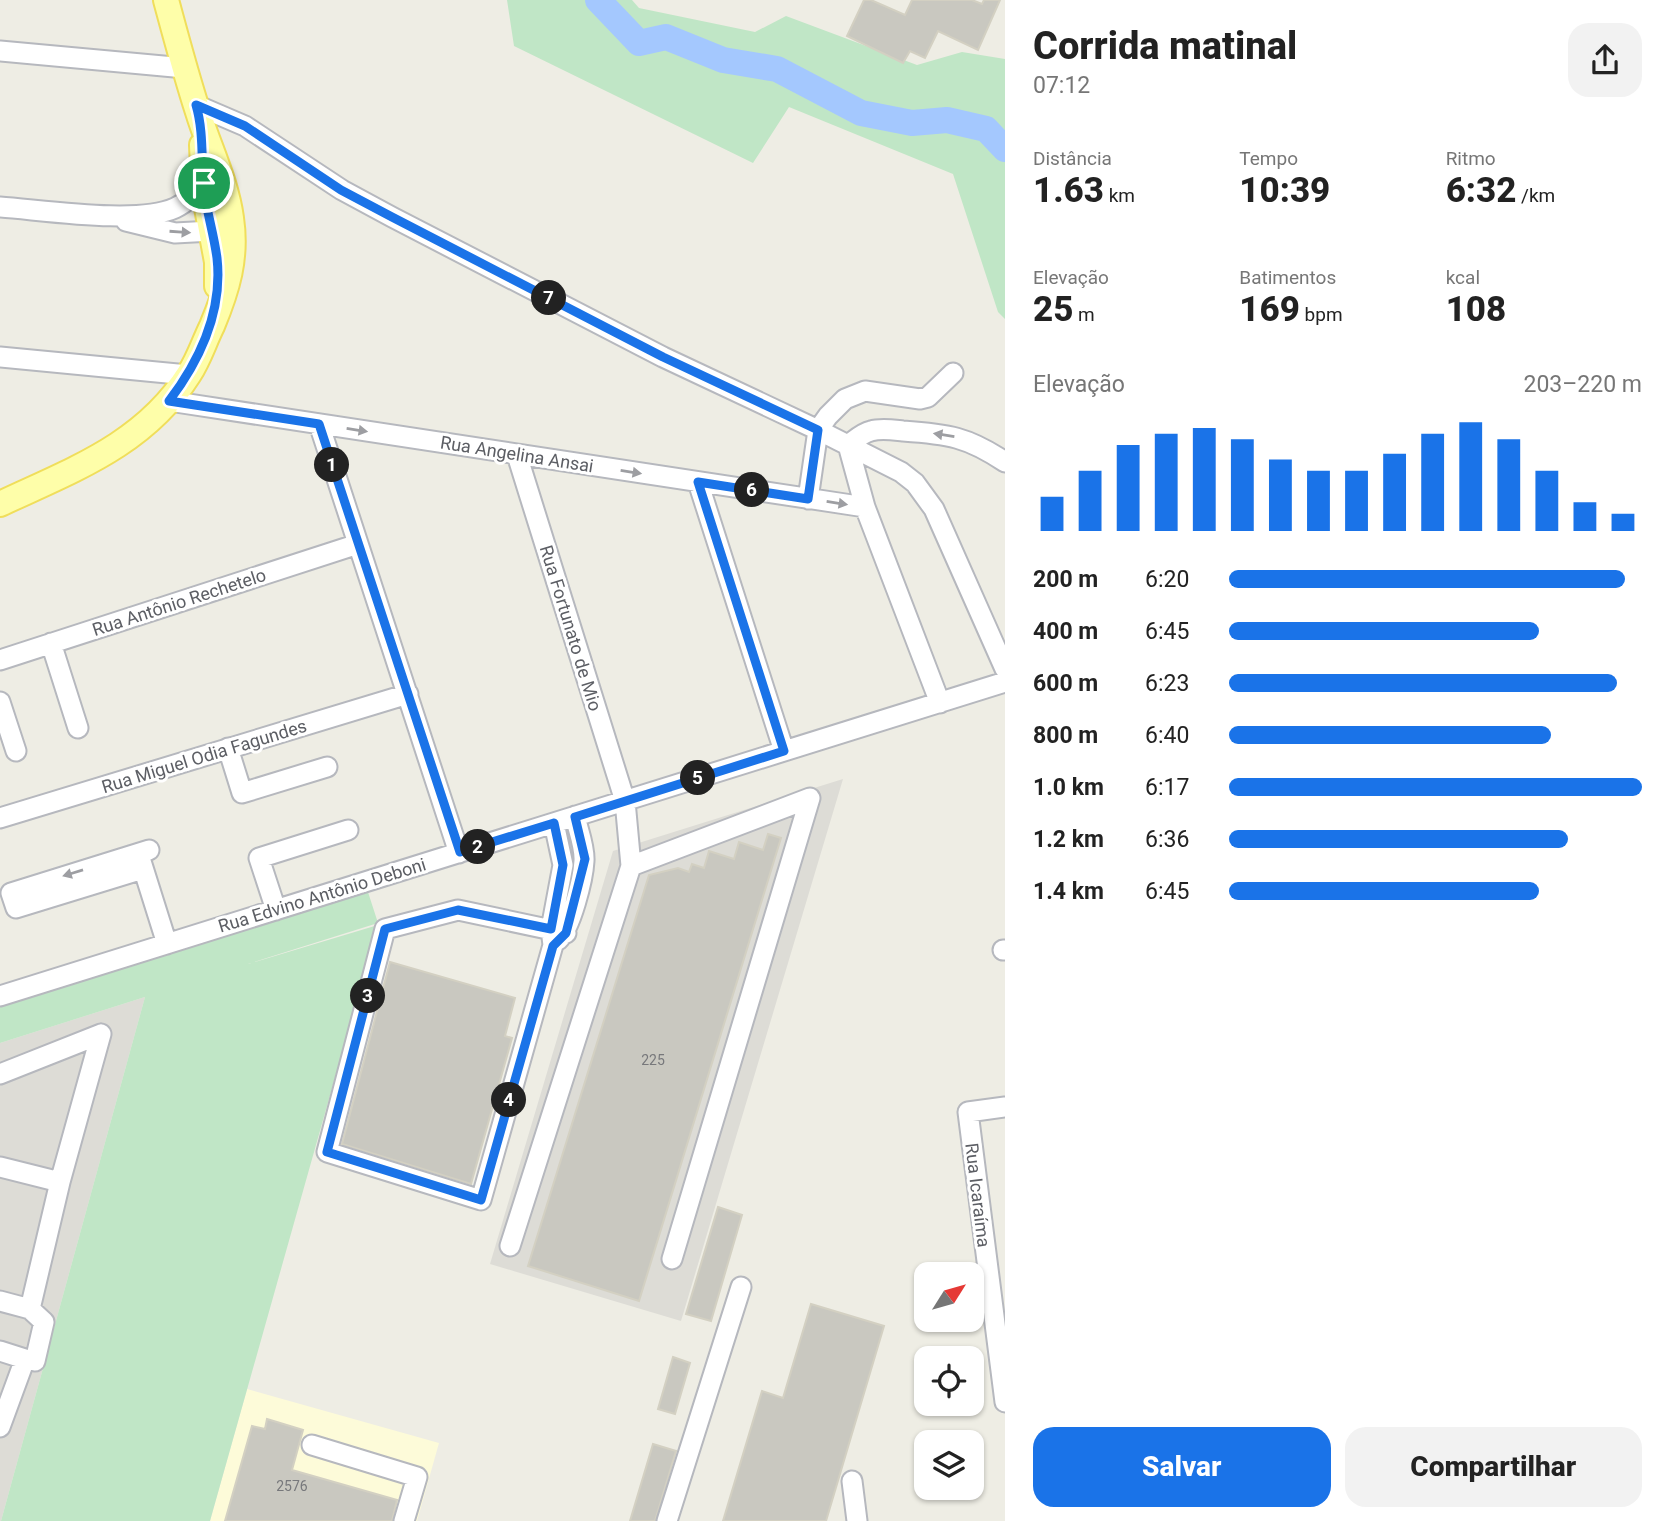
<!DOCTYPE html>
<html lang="pt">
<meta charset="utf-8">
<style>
:root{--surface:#fff;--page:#f2f2f2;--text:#222;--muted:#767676;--accent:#1a73e8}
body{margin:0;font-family:Roboto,sans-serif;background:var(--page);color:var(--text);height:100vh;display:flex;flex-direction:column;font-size:26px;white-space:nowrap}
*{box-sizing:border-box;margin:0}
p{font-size:23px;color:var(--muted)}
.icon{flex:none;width:38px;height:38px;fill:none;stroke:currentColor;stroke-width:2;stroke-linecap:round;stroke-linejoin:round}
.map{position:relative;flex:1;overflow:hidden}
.drawer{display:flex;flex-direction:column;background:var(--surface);width:665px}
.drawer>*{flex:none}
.needle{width:46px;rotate:53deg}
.tools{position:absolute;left:914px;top:1262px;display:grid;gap:14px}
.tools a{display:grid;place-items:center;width:70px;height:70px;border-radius:14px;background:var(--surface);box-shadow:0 2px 5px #0004;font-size:35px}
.pin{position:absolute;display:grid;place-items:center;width:60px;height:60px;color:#fff;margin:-30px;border:4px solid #fff;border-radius:50%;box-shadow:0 2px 7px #0007}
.km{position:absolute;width:35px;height:35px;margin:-18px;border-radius:50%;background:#222;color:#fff;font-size:19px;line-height:35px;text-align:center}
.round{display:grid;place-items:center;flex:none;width:74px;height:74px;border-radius:21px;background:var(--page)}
.head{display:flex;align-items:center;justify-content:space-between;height:119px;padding:0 28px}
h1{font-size:38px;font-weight:800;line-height:52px}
.metrics{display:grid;grid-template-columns:repeat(3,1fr);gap:10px;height:119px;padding:7px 28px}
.metrics div{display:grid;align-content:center}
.metrics b{font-size:35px;font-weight:800}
.metrics small{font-size:19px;font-weight:400}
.metrics p{font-size:19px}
.chart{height:196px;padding:14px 28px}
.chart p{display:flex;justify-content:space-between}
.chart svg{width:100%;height:126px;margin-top:7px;stroke:var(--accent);stroke-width:6}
.action{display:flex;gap:14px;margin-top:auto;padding:14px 28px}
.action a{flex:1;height:80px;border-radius:21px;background:var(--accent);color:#fff;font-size:28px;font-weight:800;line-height:80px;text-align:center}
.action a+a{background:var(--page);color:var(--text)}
ul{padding:0 28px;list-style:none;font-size:23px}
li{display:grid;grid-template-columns:112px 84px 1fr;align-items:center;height:52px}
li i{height:18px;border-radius:9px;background:var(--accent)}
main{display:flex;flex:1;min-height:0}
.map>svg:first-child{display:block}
.commercial{fill:#fdfbd9}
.industrial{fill:#dddcd6}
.green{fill:#c0e6c6}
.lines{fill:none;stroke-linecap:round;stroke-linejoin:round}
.river{stroke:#a4c8fe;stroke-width:26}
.building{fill:#c9c8c0;stroke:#d3d0c2;stroke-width:2}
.minor-casing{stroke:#b6b8be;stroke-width:23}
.major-casing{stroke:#f0de5b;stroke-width:28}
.minor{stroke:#fff;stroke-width:19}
.major{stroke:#fefea9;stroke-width:24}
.oneway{fill:#9d9ea2}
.route-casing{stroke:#fff;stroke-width:14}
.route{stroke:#1a73e8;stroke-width:9}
.labels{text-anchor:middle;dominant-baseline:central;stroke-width:6;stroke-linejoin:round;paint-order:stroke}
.number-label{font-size:14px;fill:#77787b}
.street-label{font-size:18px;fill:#5c5e64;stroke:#fff}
</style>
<main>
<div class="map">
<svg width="1005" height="1521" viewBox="0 0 1005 1521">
<rect width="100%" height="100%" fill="#eeede4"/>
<!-- commercial -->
<path class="commercial" d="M 247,1389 L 439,1443 L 417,1521 L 210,1521 Z"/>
<!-- industrial -->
<path class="industrial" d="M 843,779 L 681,1321 L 490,1264 L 613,851 Z
M 145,997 L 1,1521 L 0,1521 L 0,1043 Z"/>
<!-- green -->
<path class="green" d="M 507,0 L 632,0 L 639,8 L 755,32 L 786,16 L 917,65 L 962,52 L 1005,59 L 1005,319 L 998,312 L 953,174 L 789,107 L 753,163 L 514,46 Z
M 367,889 L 378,923 L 248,964 L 378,925 L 210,1521 L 1,1521 L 145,997 L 0,1043 L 0,1005 Z"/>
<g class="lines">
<!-- river -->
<path class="river" d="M 598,0 L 639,43 L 666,37 L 723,60 L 777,69 L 861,113 L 912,123 L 947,120 L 986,129 L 1005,149"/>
</g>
<!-- building -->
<path class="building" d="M 864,0 L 871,0 L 905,15 L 912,0 L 972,0 L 982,4 L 984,0 L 1000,0 L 978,50 L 938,31 L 925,58 L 910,51 L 903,63 L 847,36 Z
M 768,834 L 781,838 L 639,1301 L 528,1266 L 649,875 L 678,868 L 689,872 L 692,864 L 704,868 L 709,851 L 734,859 L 739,842 L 763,850 Z
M 390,962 L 515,998 L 505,1036 L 512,1038 L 471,1184 L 342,1144 Z
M 718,1207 L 742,1215 L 711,1321 L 686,1314 Z
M 811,1304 L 884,1326 L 826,1521 L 723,1521 L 762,1391 L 783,1398 Z
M 673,1357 L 690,1363 L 675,1414 L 658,1409 Z
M 267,1419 L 303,1430 L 292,1470 L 397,1500 L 392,1521 L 225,1521 L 252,1426 L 265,1429 Z
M 653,1444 L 676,1451 L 655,1521 L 630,1521 Z"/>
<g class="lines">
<defs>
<path id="minor" d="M 0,51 L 185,68
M 196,105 L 245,126 L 342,190 L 392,217 L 663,357 L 818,430 L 901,472 L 915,483 L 934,509 L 1005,669
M 0,207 C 43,210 138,225 175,208 C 188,202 195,193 204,182
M 126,221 L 175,233 L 212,231
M 0,357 L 188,375
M 169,401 L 865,507
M 319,424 L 459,853
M 848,445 L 865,507 L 940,703
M 848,445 C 855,440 862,433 871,431 C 881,428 893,430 903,431 C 948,434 968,437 1005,462
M 517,455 L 625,801 L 631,866 L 810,798 L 672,1259
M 698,482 L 784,751
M 808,499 L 818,430 L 828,416 L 845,399 L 865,391 L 920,399 L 928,397 L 953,373
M 51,643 L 78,728
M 0,660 L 358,544
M 0,702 L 16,751
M 228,748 L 242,793 L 327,767
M 0,818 L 408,694
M 554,823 L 563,865 L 551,929 L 553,945 L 481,1200 L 327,1152 L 385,929 L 458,910 L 566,933
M 140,858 L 167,944
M 143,869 L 16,908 L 11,893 L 149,850
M 276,910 L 259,858 L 348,830
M 558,940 C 571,928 583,879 584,861 C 585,847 578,830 575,816
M 1003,950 L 1005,950
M 0,996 L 1005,682
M 0,1074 L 101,1034
M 1005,1107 L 968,1112 L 1005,1402
M 0,1167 L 60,1182
M 510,1246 L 631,866
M 0,1301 L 30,1309
M 0,1351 L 25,1359
M 0,1427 L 25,1359 L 35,1361 L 44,1322 L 30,1309 L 60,1182 L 101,1034
M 312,1445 L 417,1477 L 404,1521
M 852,1481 L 857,1521
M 667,1521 L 741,1287"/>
<path id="major" d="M 202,145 L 204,192 L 217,262 L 217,286
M 0,504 C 72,470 144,445 189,374 C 199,359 204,342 212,326 C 227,290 237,258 231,218 C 226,181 209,148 198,112 C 186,75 176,37 166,0"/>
</defs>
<!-- minor casing -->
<use href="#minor" class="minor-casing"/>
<!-- major casing -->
<use href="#major" class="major-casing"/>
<!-- minor -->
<use href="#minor" class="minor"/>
<!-- major -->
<use href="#major" class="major"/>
</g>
<!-- one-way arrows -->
<defs><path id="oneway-solid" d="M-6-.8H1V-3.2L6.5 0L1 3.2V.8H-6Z" transform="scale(1.75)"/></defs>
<g class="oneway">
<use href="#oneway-solid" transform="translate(180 232) rotate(4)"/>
<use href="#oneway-solid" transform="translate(357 430) rotate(9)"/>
<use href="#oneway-solid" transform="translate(944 435) rotate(-171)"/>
<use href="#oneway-solid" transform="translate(631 472) rotate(9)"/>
<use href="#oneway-solid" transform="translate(837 503) rotate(9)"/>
<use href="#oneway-solid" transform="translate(73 873) rotate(163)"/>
</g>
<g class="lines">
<defs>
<path id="route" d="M 196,105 L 245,126 L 341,190 L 392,217 L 663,357 L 818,430 L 808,499 L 698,482 L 784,751 L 575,817 L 585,859 L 566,933 L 553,946 L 481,1200 L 327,1152 L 385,929 L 458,910 L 551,929 L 563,865 L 554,823 L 460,852 L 319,424 L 169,401 C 200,360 223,312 217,258 C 214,235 207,213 204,190 C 201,161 204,132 196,105 Z"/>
</defs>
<!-- route casing -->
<use href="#route" class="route-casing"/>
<!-- route -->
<use href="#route" class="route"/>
</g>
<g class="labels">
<!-- number labels -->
<g class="number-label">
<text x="653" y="1060">225</text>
<text x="292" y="1486">2576</text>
</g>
<!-- street labels -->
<g class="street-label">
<text transform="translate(517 454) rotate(9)">Rua Angelina Ansai</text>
<text transform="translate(179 602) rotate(-18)">Rua Antônio Rechetelo</text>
<text transform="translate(571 628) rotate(73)">Rua Fortunato de Mio</text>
<text transform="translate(204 756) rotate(-17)">Rua Miguel Odia Fagundes</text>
<text transform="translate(322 895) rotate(-17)">Rua Edvino Antônio Deboni</text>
<text transform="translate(978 1195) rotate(83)">Rua Icaraíma</text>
</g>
</g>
</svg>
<div class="tools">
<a><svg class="needle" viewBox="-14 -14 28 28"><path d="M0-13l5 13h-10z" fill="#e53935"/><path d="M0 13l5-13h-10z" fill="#767676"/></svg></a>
<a><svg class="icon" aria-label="locate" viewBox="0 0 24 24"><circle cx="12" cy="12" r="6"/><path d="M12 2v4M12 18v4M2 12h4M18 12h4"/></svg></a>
<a><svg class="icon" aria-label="layers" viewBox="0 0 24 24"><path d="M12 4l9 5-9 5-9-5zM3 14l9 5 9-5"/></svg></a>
</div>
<div class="pin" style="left:204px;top:183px;background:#1e9e55"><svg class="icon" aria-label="arrive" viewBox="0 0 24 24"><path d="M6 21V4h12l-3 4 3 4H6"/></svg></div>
<b class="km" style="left:332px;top:465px">1</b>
<b class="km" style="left:478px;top:847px">2</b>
<b class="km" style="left:368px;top:996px">3</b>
<b class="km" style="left:509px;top:1100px">4</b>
<b class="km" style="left:698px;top:778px">5</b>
<b class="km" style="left:752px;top:490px">6</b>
<b class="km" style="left:549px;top:298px">7</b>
</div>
<section class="drawer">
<div class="head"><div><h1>Corrida matinal</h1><p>07:12</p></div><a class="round"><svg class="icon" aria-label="share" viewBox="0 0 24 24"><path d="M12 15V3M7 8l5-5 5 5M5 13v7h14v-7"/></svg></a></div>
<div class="metrics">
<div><p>Distância</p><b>1.63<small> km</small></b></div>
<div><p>Tempo</p><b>10:39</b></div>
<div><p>Ritmo</p><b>6:32<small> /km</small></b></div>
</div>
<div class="metrics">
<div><p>Elevação</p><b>25<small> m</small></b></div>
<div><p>Batimentos</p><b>169<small> bpm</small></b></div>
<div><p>kcal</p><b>108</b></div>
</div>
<div class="chart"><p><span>Elevação</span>203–220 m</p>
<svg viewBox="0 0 160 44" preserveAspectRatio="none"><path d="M5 44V32M15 44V23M25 44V14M35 44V10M45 44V8M55 44V12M65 44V19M75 44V23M85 44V23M95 44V17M105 44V10M115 44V6M125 44V12M135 44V23M145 44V34M155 44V38"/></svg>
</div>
<ul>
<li><b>200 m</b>6:20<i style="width:96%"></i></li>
<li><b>400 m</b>6:45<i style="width:75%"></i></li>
<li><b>600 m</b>6:23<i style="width:94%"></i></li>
<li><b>800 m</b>6:40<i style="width:78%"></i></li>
<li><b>1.0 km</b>6:17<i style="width:100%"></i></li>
<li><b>1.2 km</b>6:36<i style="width:82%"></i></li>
<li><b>1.4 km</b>6:45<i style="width:75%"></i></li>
</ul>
<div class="action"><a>Salvar</a><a>Compartilhar</a></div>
</section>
</main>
